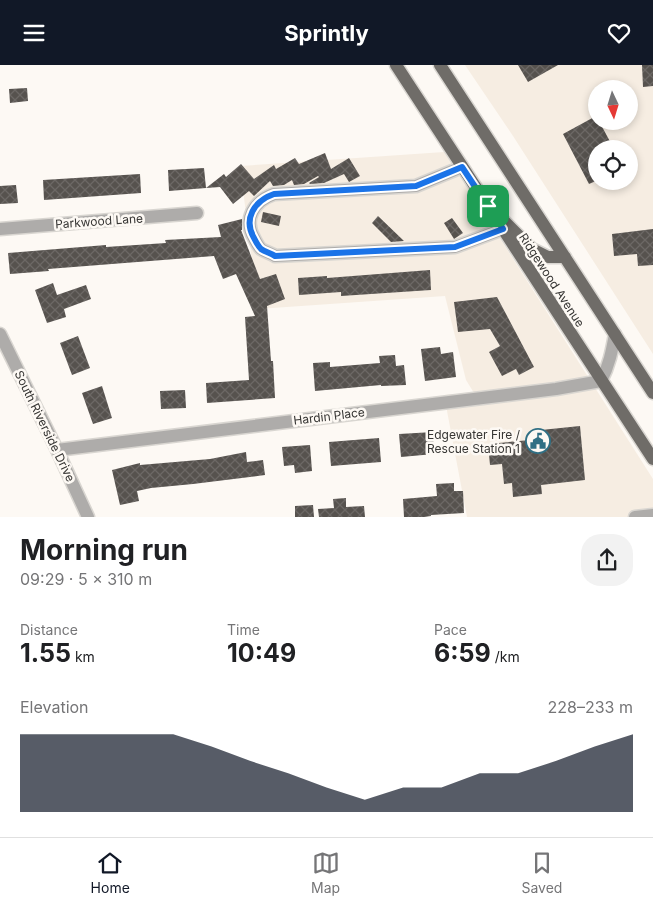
<!DOCTYPE html>
<meta charset="utf-8">
<style>
:root{--surface:#fff;--page:#f2f2f2;--text:#202124;--muted:#757577;--line:#e0e0e0;--accent:#111827}
body{margin:0;font-family:Inter,sans-serif;background:var(--page);color:var(--text);height:100vh;display:flex;flex-direction:column;font-size:19px;white-space:nowrap}
*{box-sizing:border-box;margin:0}
p{font-size:16px;color:var(--muted)}
.icon{flex:none;width:28px;height:28px;fill:none;stroke:currentColor;stroke-width:2;stroke-linecap:round;stroke-linejoin:round}
.map{position:relative;height:452px;overflow:hidden}
.details{display:flex;flex-direction:column;background:var(--surface);flex:1}
.details>*{flex:none}
.needle{width:32px;rotate:176deg}
.buttons{position:absolute;left:588px;top:15px;display:grid;gap:10px}
.buttons a{display:grid;place-items:center;width:50px;height:50px;border-radius:50%;background:var(--surface);box-shadow:0 2px 8px #0003;font-size:25px}
.pin{position:absolute;display:grid;place-items:center;width:42px;height:42px;color:#fff;margin:-21px;border-radius:10px;box-shadow:0 2px 8px #0006}
.round{display:grid;place-items:center;flex:none;width:52px;height:52px;border-radius:20px;background:var(--page)}
.head{display:flex;align-items:center;justify-content:space-between;height:85px;padding:0 20px}
h1{font-size:28px;font-weight:700;line-height:38px}
.stats{display:grid;grid-template-columns:repeat(3,1fr);gap:8px;height:85px;padding:5px 20px}
.stats div{display:grid;align-content:center}
.stats b{font-size:25px;font-weight:700}
.stats small{font-size:14px;font-weight:400}
.stats p{font-size:14px}
.chart{height:140px;padding:10px 20px}
.chart p{display:flex;justify-content:space-between}
.chart svg{width:100%;height:90px;margin-top:5px;fill:var(--accent);opacity:.7}
header{display:flex;justify-content:space-between;align-items:center;height:65px;padding:0 20px;background:var(--accent);color:#fff;font-size:22px;font-weight:700}
.menu{display:flex;justify-content:space-around;align-items:center;height:70px;border-top:1px solid var(--line);background:var(--surface);font-size:14px;color:var(--muted)}
.menu a{display:grid;justify-items:center;gap:2px}
.menu .active{color:var(--accent)}
.map>svg:first-child{display:block}
.built{fill:#f6ede2;fill-rule:evenodd}
.building{fill:url(#building-cross-hatch)}
.lines{fill:none;stroke-linecap:round;stroke-linejoin:round}
.minor-casing{stroke:#d9d6d1;stroke-width:15}
.major-casing{stroke:#d9d6d1;stroke-width:15}
.minor{stroke:#aeacaa;stroke-width:12}
.major{stroke:#6f6c68;stroke-width:12}
.route-casing{stroke:#fff;stroke-width:10}
.route{stroke:#1a73e8;stroke-width:6}
.labels{text-anchor:middle;dominant-baseline:central;stroke-width:5;stroke-linejoin:round;paint-order:stroke}
.street-label{font-size:12px;fill:#363533;stroke:#fdf9f4}
.poi-label{font-size:12px;fill:#363533;stroke:#fdf9f4;text-anchor:end}
</style>
<header><svg class="icon" aria-label="menu" viewBox="0 0 24 24"><path d="M4 6h16M4 12h16M4 18h16"/></svg>Sprintly<svg class="icon" aria-label="heart" viewBox="0 0 24 24"><path d="M12 20l-8-8c-3-5 5-10 8-4 3-6 11-1 8 4z"/></svg></header>
<div class="map">
<svg width="653" height="452" viewBox="0 0 653 452">
<defs>
<pattern id="building-cross-hatch" width="8" height="8" patternUnits="userSpaceOnUse" patternTransform="scale(1.25)"><rect width="8" height="8" fill="#56524e"/><path d="M0 0l8 8M0 8l8-8" fill="none" stroke="#6c6865"/></pattern>
</defs>
<rect width="100%" height="100%" fill="#fdf9f4"/>
<!-- built -->
<path class="built" d="M 465,0 L 653,0 L 653,289 L 513,71 ZM 596,24 L 629,24 L 629,56 L 596,56 ZM 596,84 L 629,84 L 629,116 L 596,116 Z
M 444,87 L 480,141 L 479,142 L 483,146 L 489,156 L 653,414 L 653,452 L 467,452 L 444,330 L 474,328 L 466,315 L 445,231 L 258,244 L 240,101 Z"/>
<!-- building -->
<path class="building" d="M 518,0 L 558,0 L 528,17 Z
M 642,0 L 653,0 L 653,21 L 643,22 Z
M 27,23 L 28,36 L 10,38 L 9,24 Z
M 596,51 L 596,56 L 599,56 L 614,84 L 596,84 L 596,116 L 589,119 L 563,69 Z
M 325,88 L 331,104 L 349,93 L 360,111 L 349,117 L 344,109 L 324,118 L 310,119 L 309,118 L 319,112 L 318,111 L 304,119 L 294,120 L 292,115 L 284,120 L 273,121 L 270,116 L 254,131 L 249,126 L 233,139 L 220,122 L 206,123 L 224,109 L 226,112 L 241,99 L 254,114 L 274,100 L 276,104 L 295,93 L 299,99 Z
M 204,103 L 206,123 L 169,126 L 168,105 Z
M 140,109 L 141,128 L 44,135 L 43,115 Z
M 16,120 L 18,138 L 0,139 L 0,121 Z
M 263,147 L 281,151 L 279,161 L 261,157 Z
M 378,151 L 404,176 L 391,177 L 372,158 Z
M 452,153 L 463,168 L 454,174 L 444,158 Z
M 242,154 L 242,165 L 241,165 L 260,214 L 276,209 L 285,234 L 267,241 L 271,296 L 273,296 L 275,333 L 207,338 L 206,318 L 249,315 L 245,252 L 255,251 L 236,209 L 223,214 L 214,191 L 48,204 L 49,206 L 10,209 L 8,188 L 106,180 L 106,182 L 166,178 L 165,175 L 221,172 L 218,160 Z
M 653,164 L 653,200 L 638,201 L 637,189 L 614,191 L 612,169 Z
M 430,205 L 431,225 L 341,231 L 341,227 L 299,230 L 298,213 L 327,211 L 327,213 Z
M 53,218 L 57,230 L 86,220 L 91,234 L 64,244 L 66,252 L 47,258 L 35,225 Z
M 497,232 L 534,302 L 519,310 L 516,304 L 502,311 L 489,287 L 500,281 L 490,264 L 458,267 L 454,237 Z
M 78,271 L 90,303 L 72,310 L 60,278 Z
M 440,282 L 441,289 L 453,287 L 456,312 L 425,316 L 421,284 Z
M 395,290 L 396,301 L 404,300 L 406,320 L 381,321 L 381,320 L 315,326 L 313,298 L 330,297 L 330,302 L 380,298 L 379,291 Z
M 102,321 L 112,353 L 93,359 L 82,328 Z
M 185,325 L 186,343 L 161,344 L 160,326 Z
M 580,361 L 585,415 L 541,420 L 542,429 L 513,432 L 512,418 L 504,419 L 502,399 L 490,400 L 488,379 L 541,374 L 541,365 Z
M 433,367 L 434,389 L 401,392 L 399,369 Z
M 379,373 L 381,397 L 331,401 L 329,377 Z
M 310,380 L 312,406 L 295,408 L 294,400 L 284,401 L 282,382 Z
M 246,387 L 247,397 L 263,395 L 265,410 L 193,419 L 151,423 L 137,426 L 139,436 L 120,440 L 112,405 L 140,398 L 140,400 L 210,394 Z
M 454,418 L 454,426 L 463,426 L 464,448 L 431,450 L 431,451 L 424,452 L 404,452 L 403,434 L 437,431 L 436,419 Z
M 346,433 L 346,442 L 364,441 L 365,452 L 319,452 L 318,444 L 334,443 L 333,434 Z
M 313,440 L 314,452 L 295,452 L 295,441 Z"/>
<g class="lines">
<defs>
<path id="minor" d="M 462,102 L 416,121 L 274,129 C 254,136 243,154 254,173 C 256,177 258,181 261,184 C 265,187 271,188 275,191 L 455,182 L 503,164
M 0,164 L 197,148
M 0,269 L 57,385 L 88,452
M 57,385 L 556,324 L 601,316 C 609,301 612,286 615,269
M 635,452 L 653,450"/>
<path id="major" d="M 396,0 L 653,394
M 440,0 L 653,328
M 503,155 L 532,184 L 548,192 L 565,192"/>
</defs>
<!-- minor casing -->
<use href="#minor" class="minor-casing"/>
<!-- major casing -->
<use href="#major" class="major-casing"/>
<!-- minor -->
<use href="#minor" class="minor"/>
<!-- major -->
<use href="#major" class="major"/>
</g>
<g class="lines">
<defs>
<path id="route" d="M 462,102 L 503,164 L 455,182 L 275,191 C 271,188 265,187 261,184 C 258,181 256,177 254,173 C 243,154 254,136 274,129 L 416,121 Z"/>
</defs>
<!-- route casing -->
<use href="#route" class="route-casing"/>
<!-- route -->
<use href="#route" class="route"/>
</g>
<!-- icons -->
<defs>
<symbol id="civic-ring" viewBox="-11 -11 22 22"><circle r="9.5" fill="#fdf9f4" stroke="#306f84" stroke-width="1.5"/><path d="M-.6-6.5H3V-4.5H.6V-3L4-1V1h2V6H-6V1h2V-1L-.6-3ZM-1.2 2.5V6h2.4V2.5Z" fill="#306f84"/></symbol>
</defs>
<g fill-rule="evenodd">
<use href="#civic-ring" x="524" y="362" width="28" height="28"/>
</g>
<g class="labels">
<!-- street labels -->
<g class="street-label">
<text transform="translate(99 156) rotate(-4)">Parkwood Lane</text>
<text transform="translate(552 215) rotate(57)">Ridgewood Avenue</text>
<text transform="translate(329 351) rotate(-7)">Hardin Place</text>
<text transform="translate(45 361) rotate(64)">South Riverside Drive</text>
</g>
<!-- poi labels -->
<g class="poi-label">
<text x="520" y="369">Edgewater Fire /<tspan x="520" dy="14">Rescue Station 1</tspan></text>
</g>
</g>
</svg>
<div class="buttons">
<a><svg class="needle" viewBox="-14 -14 28 28"><path d="M0-13l5 13h-10z" fill="#e53935"/><path d="M0 13l5-13h-10z" fill="#757577"/></svg></a>
<a><svg class="icon" aria-label="locate" viewBox="0 0 24 24"><circle cx="12" cy="12" r="6"/><path d="M12 2v4M12 18v4M2 12h4M18 12h4"/></svg></a>
</div>
<div class="pin" style="left:488px;top:141px;background:#1e9e55"><svg class="icon" aria-label="arrive" viewBox="0 0 24 24"><path d="M6 21V4h12l-3 4 3 4H6"/></svg></div>
</div>
<section class="details">
<div class="head"><div><h1>Morning run</h1><p>09:29 · 5 × 310 m</p></div><a class="round"><svg class="icon" aria-label="share" viewBox="0 0 24 24"><path d="M12 15V3M7 8l5-5 5 5M5 13v7h14v-7"/></svg></a></div>
<div class="stats">
<div><p>Distance</p><b>1.55<small> km</small></b></div>
<div><p>Time</p><b>10:49</b></div>
<div><p>Pace</p><b>6:59<small> /km</small></b></div>
</div>
<div class="chart"><p><span>Elevation</span>228–233 m</p>
<svg viewBox="0 0 160 44" preserveAspectRatio="none"><path d="M0 44V6L10 6L20 6L30 6L40 6L50 12L60 19L70 25L80 32L90 38L100 32L110 32L120 25L130 25L140 19L150 12L160 6V44z"/></svg>
</div>
</section>
<nav class="menu">
<a class="active"><svg class="icon" aria-label="home" viewBox="0 0 24 24"><path d="M3 11l9-7 9 7M6 9v11h12V9"/></svg>Home</a>
<a><svg class="icon" aria-label="map" viewBox="0 0 24 24"><path d="M3 6l6-2 6 2 6-2v14l-6 2-6-2-6 2zM9 4v14M15 6v14"/></svg>Map</a>
<a><svg class="icon" aria-label="saved" viewBox="0 0 24 24"><path d="M7 4h10v16l-5-4-5 4z"/></svg>Saved</a>
</nav>
